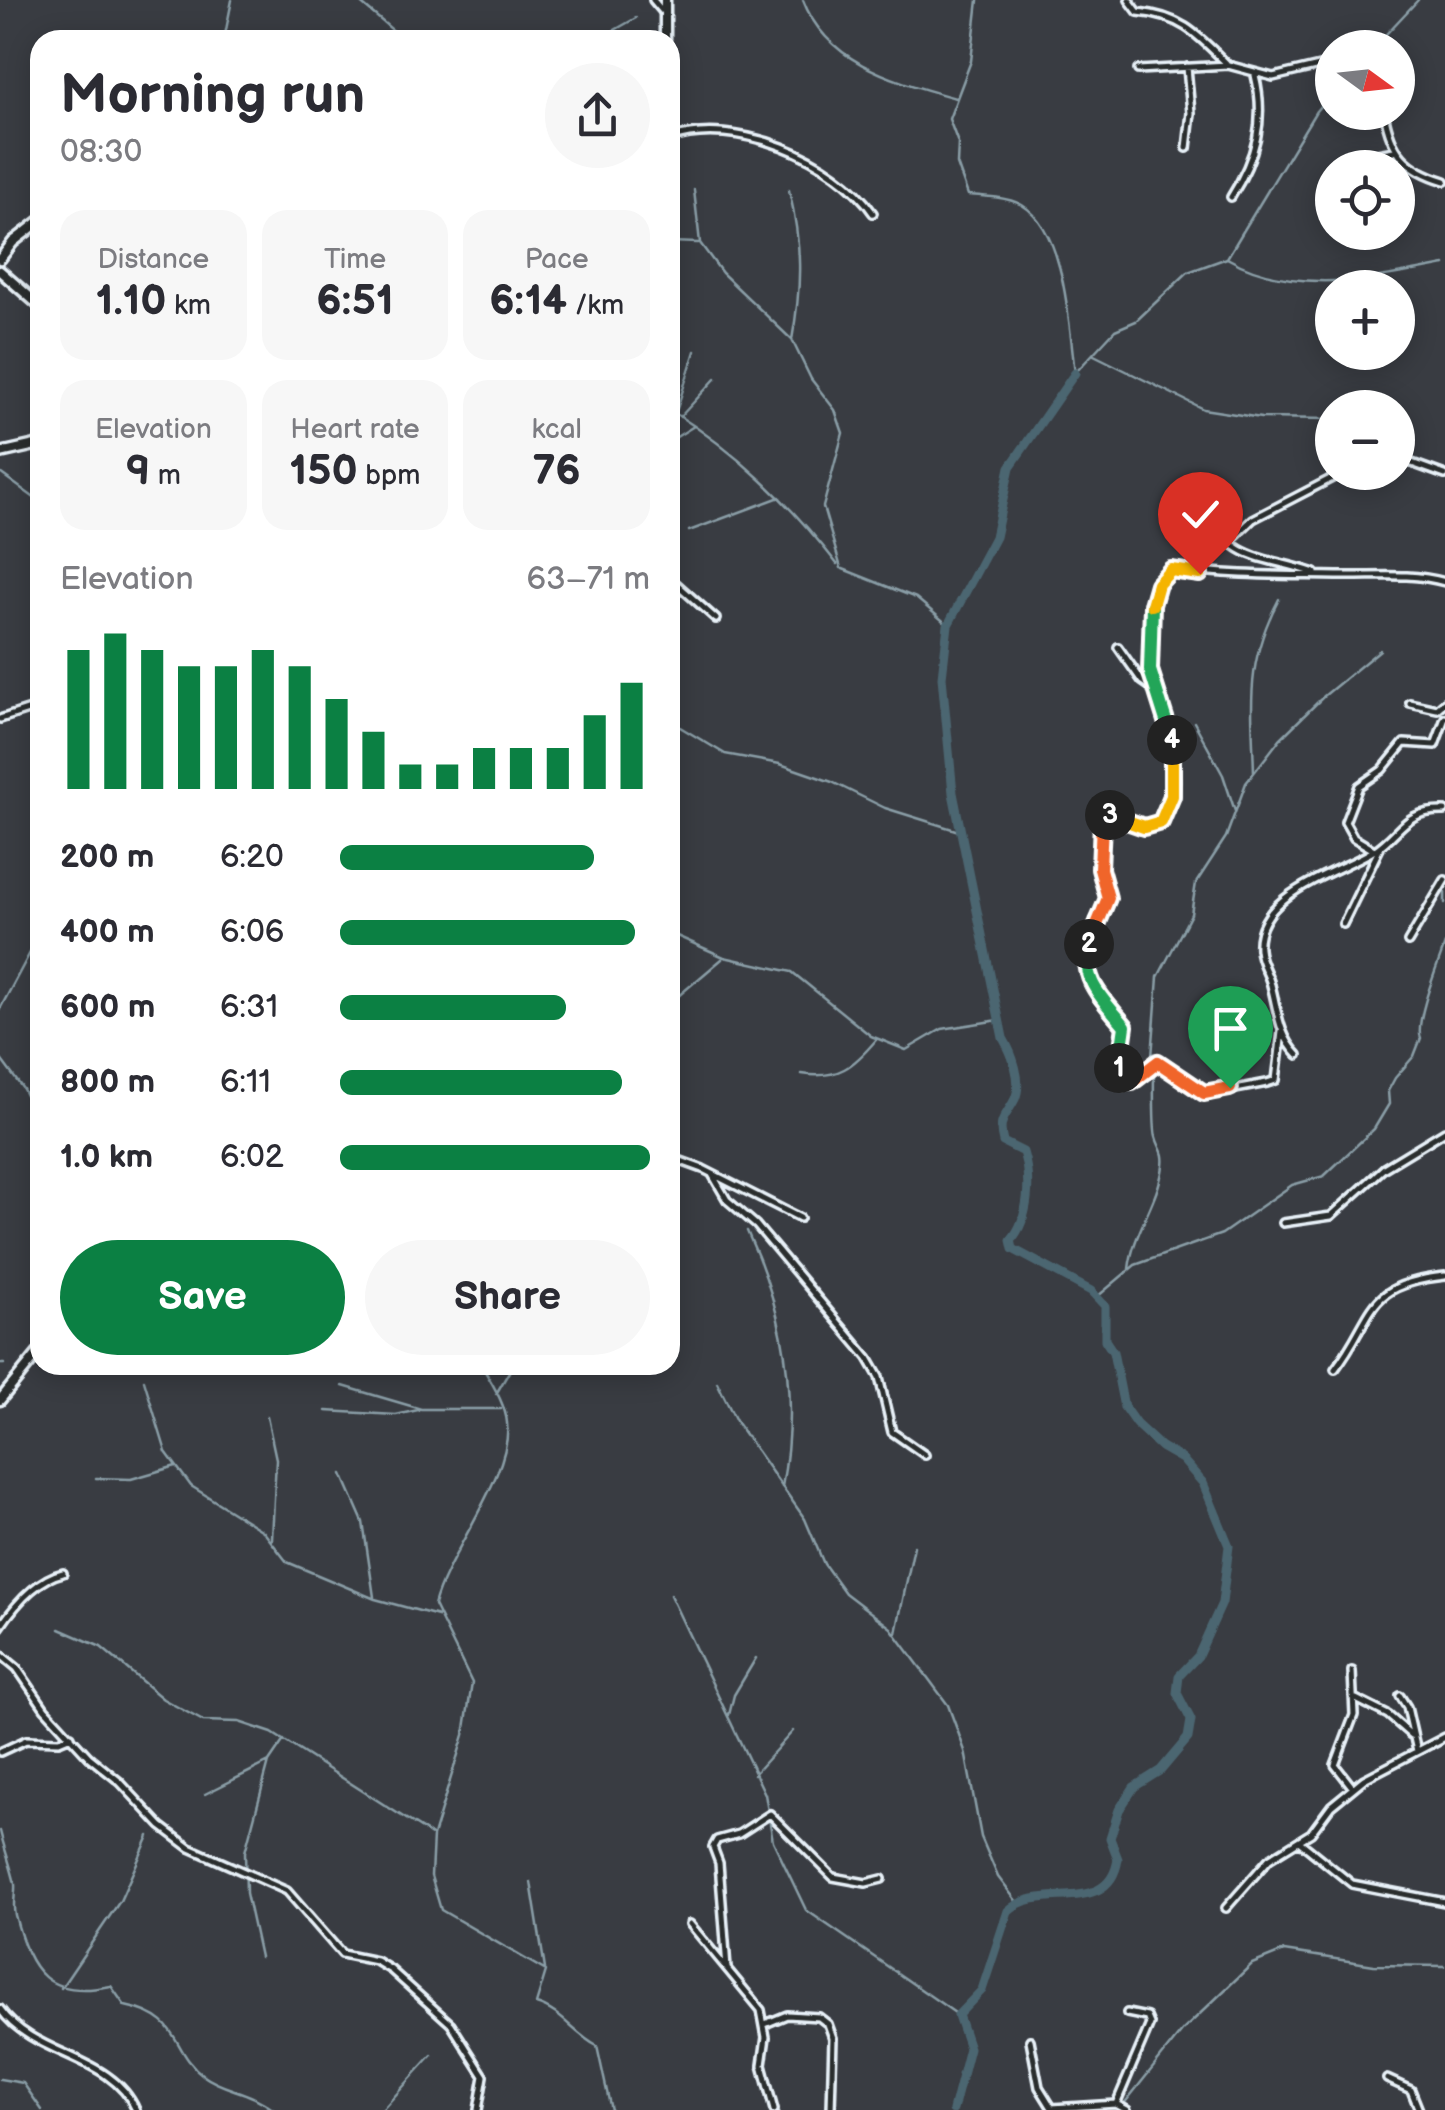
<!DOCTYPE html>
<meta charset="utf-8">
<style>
:root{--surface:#fff;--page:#f7f7f7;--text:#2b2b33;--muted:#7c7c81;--accent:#0b8043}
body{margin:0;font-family:"Balsamiq Sans",sans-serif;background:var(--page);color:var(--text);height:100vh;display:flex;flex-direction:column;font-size:38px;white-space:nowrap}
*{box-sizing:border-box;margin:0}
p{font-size:32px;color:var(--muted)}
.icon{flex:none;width:55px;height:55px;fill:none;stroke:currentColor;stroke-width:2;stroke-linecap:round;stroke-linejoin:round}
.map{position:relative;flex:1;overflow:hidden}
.details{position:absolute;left:30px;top:30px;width:650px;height:1345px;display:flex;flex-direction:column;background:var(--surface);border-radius:30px;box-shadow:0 5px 25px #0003}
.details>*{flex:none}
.needle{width:65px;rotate:105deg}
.tools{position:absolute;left:1315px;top:30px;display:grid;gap:20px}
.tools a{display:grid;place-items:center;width:100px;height:100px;border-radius:50%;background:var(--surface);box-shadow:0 5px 25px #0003;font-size:50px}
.pin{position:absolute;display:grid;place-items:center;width:85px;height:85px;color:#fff;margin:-102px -42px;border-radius:50% 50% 50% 0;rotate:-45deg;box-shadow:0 0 10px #0007}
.pin .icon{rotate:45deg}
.km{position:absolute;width:50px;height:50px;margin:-25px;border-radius:50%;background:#222;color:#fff;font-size:28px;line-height:50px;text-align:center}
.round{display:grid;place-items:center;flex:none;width:105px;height:105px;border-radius:52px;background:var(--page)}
.overview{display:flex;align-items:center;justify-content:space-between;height:170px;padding:0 30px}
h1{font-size:55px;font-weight:700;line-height:75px}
.figures{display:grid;grid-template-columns:repeat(3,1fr);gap:15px;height:170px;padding:10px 30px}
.figures div{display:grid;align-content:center;border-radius:25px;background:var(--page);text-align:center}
.figures b{font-size:42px;font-weight:700}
.figures small{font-size:28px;font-weight:400}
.figures p{font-size:28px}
.chart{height:280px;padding:20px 30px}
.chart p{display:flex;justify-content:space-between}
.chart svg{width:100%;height:180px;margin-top:10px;stroke:var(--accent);stroke-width:6}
.button{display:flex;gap:20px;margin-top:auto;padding:20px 30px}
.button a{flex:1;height:115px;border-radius:60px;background:var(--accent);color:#fff;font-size:40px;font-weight:700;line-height:115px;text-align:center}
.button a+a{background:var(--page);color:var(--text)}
ul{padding:0 30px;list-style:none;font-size:32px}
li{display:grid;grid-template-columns:160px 120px 1fr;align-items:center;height:75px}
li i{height:25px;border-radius:12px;background:var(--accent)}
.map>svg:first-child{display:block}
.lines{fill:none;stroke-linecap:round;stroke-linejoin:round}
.stream{stroke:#8a9ea7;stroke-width:2.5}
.river{stroke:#4c6671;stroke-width:9}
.street-casing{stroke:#e8f1f8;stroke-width:12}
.secondary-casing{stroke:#e8f1f8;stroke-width:15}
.street{stroke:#2a2d2e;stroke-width:5}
.secondary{stroke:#2a2d2e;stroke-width:8}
.split-1-casing{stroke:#fff;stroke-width:20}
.split-2-casing{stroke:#fff;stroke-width:20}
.split-3-casing{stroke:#fff;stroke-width:20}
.split-4-casing{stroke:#fff;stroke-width:20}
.split-5-casing{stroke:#fff;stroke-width:20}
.split-6-casing{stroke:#fff;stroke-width:20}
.split-1{stroke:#f0652b;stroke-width:12}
.split-2{stroke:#22a559;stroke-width:12}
.split-3{stroke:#f0652b;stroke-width:12}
.split-4{stroke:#f5b400;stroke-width:12}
.split-5{stroke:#22a559;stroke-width:12}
.split-6{stroke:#f5b400;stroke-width:12}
</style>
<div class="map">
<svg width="1445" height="2110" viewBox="0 0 1445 2110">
<rect width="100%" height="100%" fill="#393c42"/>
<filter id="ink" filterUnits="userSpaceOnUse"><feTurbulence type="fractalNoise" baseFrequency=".01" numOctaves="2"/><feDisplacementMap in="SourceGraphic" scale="20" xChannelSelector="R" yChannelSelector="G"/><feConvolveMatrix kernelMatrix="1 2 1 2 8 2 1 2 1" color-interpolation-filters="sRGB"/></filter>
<g filter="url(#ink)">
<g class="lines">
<!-- stream -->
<path class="stream" d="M 357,0 L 404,40
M 803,0 C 827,64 896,81 955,98
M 978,0 L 971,61 L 949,119 L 958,143 L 957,164 L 968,195 C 984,196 1007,197 1022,205 C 1066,231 1069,327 1075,373
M 224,40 L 232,0
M 597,40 L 636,18
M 1373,48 L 1418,0
M 694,190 L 700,243 L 722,273 L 792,340 L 811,379 L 835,410 L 843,433 L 823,507 L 841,568
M 789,190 C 802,244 802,285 792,340
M 670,242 L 698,243
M 1227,258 C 1292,296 1375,279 1445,265
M 1094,355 L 1203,409 L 1261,418 L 1332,419
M 1076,372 L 1115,330 L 1136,321 L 1188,272 L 1227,258 L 1316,111 L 1332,92
M 670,410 C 737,452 789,502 837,564
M 676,412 L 695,351
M 680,417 L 716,378
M 670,441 L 694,426
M 0,473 L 40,502
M 689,531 L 780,497
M 843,569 L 916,598 L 948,625
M 670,721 L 725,754 L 780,764 L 832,782 L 885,808 L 962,832
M 1194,722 L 1223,775 L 1235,811
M 1254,772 C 1252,703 1245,663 1279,599
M 1445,893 L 1445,903
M 670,933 L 724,957 L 792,972 L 871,1036 L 906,1050 L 942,1029 L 999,1020
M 670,1003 L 722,959
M 0,1009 L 40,934
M 1152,1057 L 1158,977 L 1191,914 L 1196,883 L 1226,837 L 1246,783 L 1280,739 L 1324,696 L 1380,650
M 0,1058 L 23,1089 L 40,1125
M 802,1074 C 838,1080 854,1066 876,1040
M 747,1231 C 785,1313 799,1397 782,1487
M 1129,1269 C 1133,1232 1158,1203 1163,1166 C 1165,1151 1159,1149 1156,1137 C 1153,1126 1154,1081 1154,1067
M 1097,1297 L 1135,1265 L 1222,1234 L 1292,1185 L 1324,1176 L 1374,1129 L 1389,1104 L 1388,1091 L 1395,1078 L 1414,1056 L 1421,1038 C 1414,1023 1439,962 1445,944
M 0,1364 L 4,1364
M 481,1365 C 490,1379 506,1406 507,1423 C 513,1474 447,1554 434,1605 L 472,1683 L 464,1735 L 433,1836 L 431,1876 L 441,1910 L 546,1971 L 536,2004 C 561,2011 574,2034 597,2046 L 611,2110
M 144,1380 L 166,1452 L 191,1486 L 263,1531 L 287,1562 L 375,1599 L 438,1616
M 717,1382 L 737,1423 L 805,1519 L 824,1564 L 845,1593 L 891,1628 L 948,1705 L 965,1751 L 981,1837 L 998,1877 L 1017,1902
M 343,1386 L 421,1409 L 501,1409
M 496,1394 L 513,1365
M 326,1411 L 396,1415 L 418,1410
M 267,1417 L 276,1459 L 272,1539
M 342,1474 L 363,1522 L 374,1597
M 96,1478 L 131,1479 L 176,1466
M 670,1595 L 765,1794 L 773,1841 L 806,1910 L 958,2015
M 60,1629 L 101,1647 L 163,1699 L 203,1721 L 239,1722 L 272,1733 L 433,1836
M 896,1633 L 914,1546
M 729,1715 L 734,1695 L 756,1658
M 754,1774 L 793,1731
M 205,1794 L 269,1762 L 284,1740
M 0,1831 C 4,1848 11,1866 15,1884 C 16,1894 12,1905 15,1915 C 30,1973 48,1999 111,1986 L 125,2006 C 184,2018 169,2049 204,2076 C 224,2091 250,2090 274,2110
M 531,1882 L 545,1969
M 260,1957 L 246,1893 L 245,1852 L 269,1762
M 61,1988 L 120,1901 L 149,1836
M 0,2079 L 23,2083 L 42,2110
M 382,2110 L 432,2055
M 1119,2110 L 1183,2030 L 1252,1964 L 1284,1951 L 1374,1965 L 1445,1966"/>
<!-- river -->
<path class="river" d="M 953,2110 L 969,2048 L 958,2015 L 982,1990 L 1008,1911 C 1041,1880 1109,1918 1118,1859 L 1110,1838 L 1119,1810 L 1134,1787 L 1161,1770 L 1188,1738 L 1191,1720 L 1177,1693 L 1179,1676 L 1198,1656 L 1222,1603 L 1229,1546 L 1203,1483 L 1182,1459 L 1161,1447 L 1136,1424 L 1124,1407 L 1113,1352 L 1105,1340 L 1105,1306 L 1091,1291 L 1013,1249 L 1011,1240 C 1030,1218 1031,1178 1023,1152 L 1003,1142 C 997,1120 1006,1117 1015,1099 C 1023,1081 1012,1053 1003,1038 L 953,793 L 942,677 L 948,625 L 995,537 L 1010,467 L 1075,373"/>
<defs>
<path id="street" d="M 653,0 L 664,13
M 1129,0 L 1138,12 C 1181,16 1197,34 1226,63
M 1187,67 L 1191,113 L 1187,148
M 1138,70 L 1228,65 L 1273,77 L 1332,63
M 1384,112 C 1391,152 1405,169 1445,181
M 670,139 C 735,116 836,158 873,213
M 1343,168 L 1361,157 L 1394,151
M 1231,197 C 1256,158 1266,120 1255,75
M 1398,458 L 1445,475
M 1206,496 C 1223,564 1261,554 1315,573
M 1229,542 L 1253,519 L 1344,472
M 670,578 L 716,619
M 1118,647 L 1142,681 L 1155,690
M 1410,703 L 1437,709 L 1445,702
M 0,719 L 40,706
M 1374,850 L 1354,838 L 1345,822 L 1359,786 L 1382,770 L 1404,743 L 1435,745 L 1445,718
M 1343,924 L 1380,848
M 1408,942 L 1445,880
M 1282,1032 L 1276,1080 L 1267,1083 L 1209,1094 L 1158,1062 L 1139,1080 L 1125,1081 L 1119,1067 L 1125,1026 L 1098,998 L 1086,962 L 1095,920 L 1108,898 L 1100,869 L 1102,822 L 1108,815 L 1153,826 C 1201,799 1157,711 1151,674 C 1146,646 1146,580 1177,568 C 1229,576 1283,575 1337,576 C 1374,577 1409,572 1445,582
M 1298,1055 C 1278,1034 1278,1011 1271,985 C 1268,972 1260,963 1259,949 C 1255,893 1338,873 1375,850 C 1403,831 1404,810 1445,811
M 670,1157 L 703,1169 L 800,1218
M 712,1174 L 727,1200 L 756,1225 L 868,1358 L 879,1377 L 892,1432 L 925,1455
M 1283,1223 L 1331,1216 L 1384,1168 L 1445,1131
M 1335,1369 C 1377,1314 1362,1285 1445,1276
M 0,1627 C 15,1605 37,1579 63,1573
M 0,1654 L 17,1668 L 45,1709 L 89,1757 L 120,1782 L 161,1826 L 190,1848 L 287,1891 L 342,1954 L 376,1961 L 391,1970 L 451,2024 L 484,2076 L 478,2110
M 1352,1671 L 1354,1715 L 1335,1765 L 1353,1788
M 1400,1696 L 1407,1707 L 1417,1751
M 1354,1698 L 1388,1715 L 1411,1735
M 0,1752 L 26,1740 L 59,1741 L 71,1736
M 1300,1842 L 1352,1884 L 1445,1902
M 1226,1908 L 1269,1859 L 1311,1833 L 1331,1806 L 1364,1779 L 1445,1737
M 690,1924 L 761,2010 L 766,2037 L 762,2065 L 774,2110
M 727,1968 L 719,1863 L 713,1847 L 717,1840 L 739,1834 L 770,1814 L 833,1877 L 866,1883 L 882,1879
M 0,2009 C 35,2058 112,2054 136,2110
M 765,2024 L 787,2015 L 819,2017 L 828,2024 L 833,2038 L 831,2110
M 1030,2040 L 1039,2087 L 1052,2108 L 1116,2104 L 1127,2110
M 1387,2079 L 1411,2090 L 1419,2110
M 1116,2104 L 1150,2024 L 1147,2017 L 1127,2013"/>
<path id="secondary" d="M 665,0 L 665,40
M 0,259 L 13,242 L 40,221
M 0,271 L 40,306
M 0,453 L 40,444
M 0,1400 L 40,1351"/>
</defs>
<!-- street casing -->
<use href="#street" class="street-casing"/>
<!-- secondary casing -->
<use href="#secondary" class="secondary-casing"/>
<!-- street -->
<use href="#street" class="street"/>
<!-- secondary -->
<use href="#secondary" class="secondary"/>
</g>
</g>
<g class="lines" filter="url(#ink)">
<defs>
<path id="split-1" d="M 1119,1068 L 1126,1082 L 1132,1082 L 1158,1062 L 1204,1093 L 1230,1088"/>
<path id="split-2" d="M 1089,944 C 1080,981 1104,1000 1125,1026 L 1119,1068"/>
<path id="split-3" d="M 1089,944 L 1108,898 L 1100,869 L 1102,822 L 1110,815"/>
<path id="split-4" d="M 1110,815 L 1144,827 L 1161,822 L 1172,796 L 1172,740"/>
<path id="split-5" d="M 1152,605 L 1150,670 L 1172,740"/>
<path id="split-6" d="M 1152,605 L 1158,584 L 1171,570 L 1200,574"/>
</defs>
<!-- split-1 casing -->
<use href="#split-1" class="split-1-casing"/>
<!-- split-2 casing -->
<use href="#split-2" class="split-2-casing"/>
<!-- split-3 casing -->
<use href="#split-3" class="split-3-casing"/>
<!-- split-4 casing -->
<use href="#split-4" class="split-4-casing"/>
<!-- split-5 casing -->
<use href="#split-5" class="split-5-casing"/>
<!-- split-6 casing -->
<use href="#split-6" class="split-6-casing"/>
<!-- split-1 -->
<use href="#split-1" class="split-1"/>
<!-- split-2 -->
<use href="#split-2" class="split-2"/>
<!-- split-3 -->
<use href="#split-3" class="split-3"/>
<!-- split-4 -->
<use href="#split-4" class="split-4"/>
<!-- split-5 -->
<use href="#split-5" class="split-5"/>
<!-- split-6 -->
<use href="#split-6" class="split-6"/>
</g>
</svg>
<div class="tools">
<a><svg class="needle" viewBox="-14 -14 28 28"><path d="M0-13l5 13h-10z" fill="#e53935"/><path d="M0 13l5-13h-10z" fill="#7c7c81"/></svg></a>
<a><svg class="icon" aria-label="locate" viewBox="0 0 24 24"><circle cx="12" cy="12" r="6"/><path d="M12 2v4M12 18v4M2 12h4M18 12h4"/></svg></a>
<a>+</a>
<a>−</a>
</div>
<div class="pin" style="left:1230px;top:1088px;background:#1e9e55"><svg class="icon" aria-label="arrive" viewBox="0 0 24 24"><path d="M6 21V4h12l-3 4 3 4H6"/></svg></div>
<div class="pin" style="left:1200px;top:574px;background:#d93025"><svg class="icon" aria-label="check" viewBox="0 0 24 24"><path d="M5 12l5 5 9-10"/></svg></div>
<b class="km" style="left:1119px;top:1068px">1</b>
<b class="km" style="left:1089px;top:944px">2</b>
<b class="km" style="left:1110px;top:815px">3</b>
<b class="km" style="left:1172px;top:740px">4</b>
<section class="details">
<div class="overview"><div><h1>Morning run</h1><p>08:30</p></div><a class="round"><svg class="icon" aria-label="share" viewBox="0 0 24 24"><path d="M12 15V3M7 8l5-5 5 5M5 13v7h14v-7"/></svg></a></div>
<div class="figures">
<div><p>Distance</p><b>1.10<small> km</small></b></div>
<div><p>Time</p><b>6:51</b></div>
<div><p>Pace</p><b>6:14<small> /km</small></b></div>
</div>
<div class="figures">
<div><p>Elevation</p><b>9<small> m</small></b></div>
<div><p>Heart rate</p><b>150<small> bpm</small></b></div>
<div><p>kcal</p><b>76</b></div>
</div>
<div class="chart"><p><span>Elevation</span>63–71 m</p>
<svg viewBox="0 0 160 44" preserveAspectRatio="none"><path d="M5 44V10M15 44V6M25 44V10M35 44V14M45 44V14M55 44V10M65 44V14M75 44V22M85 44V30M95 44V38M105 44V38M115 44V34M125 44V34M135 44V34M145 44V26M155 44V18"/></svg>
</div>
<ul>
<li><b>200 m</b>6:20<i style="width:82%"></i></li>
<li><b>400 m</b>6:06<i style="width:95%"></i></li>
<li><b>600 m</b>6:31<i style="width:73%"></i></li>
<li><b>800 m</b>6:11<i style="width:91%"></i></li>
<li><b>1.0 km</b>6:02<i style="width:100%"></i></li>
</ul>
<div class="button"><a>Save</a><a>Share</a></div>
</section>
</div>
